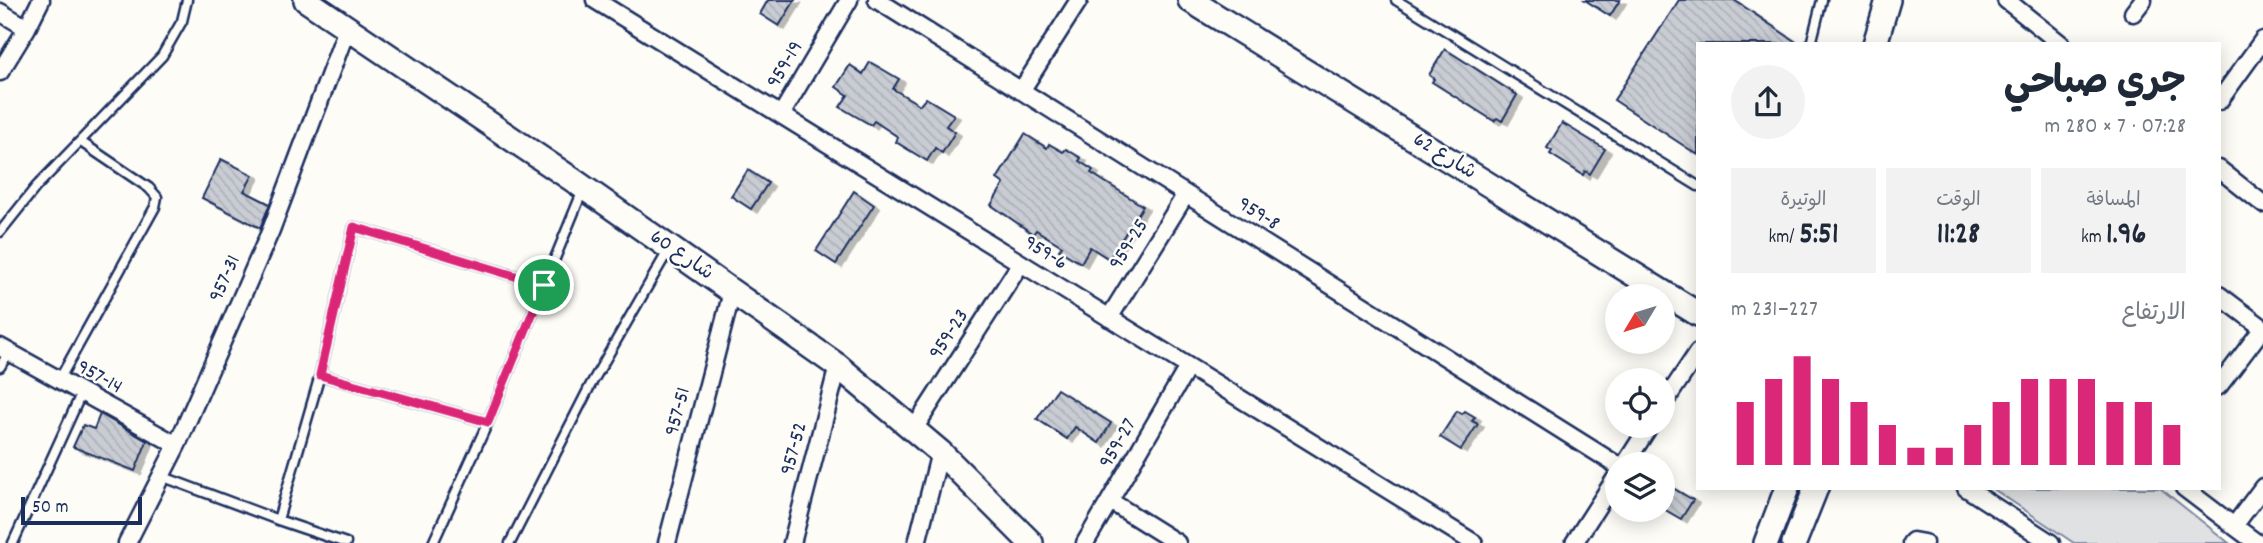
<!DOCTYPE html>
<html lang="ar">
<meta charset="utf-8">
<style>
:root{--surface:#fff;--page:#f2f2f3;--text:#1f2937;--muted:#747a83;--accent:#db2777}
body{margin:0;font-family:Dekko,"Playpen Sans Arabic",sans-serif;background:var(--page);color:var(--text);direction:rtl;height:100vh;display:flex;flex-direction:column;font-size:26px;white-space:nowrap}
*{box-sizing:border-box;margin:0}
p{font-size:23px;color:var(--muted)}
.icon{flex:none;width:38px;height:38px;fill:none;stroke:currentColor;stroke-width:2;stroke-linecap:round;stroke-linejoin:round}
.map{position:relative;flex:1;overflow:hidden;direction:ltr}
.details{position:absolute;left:1696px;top:42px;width:525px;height:448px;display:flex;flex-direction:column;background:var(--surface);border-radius:0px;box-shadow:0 4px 18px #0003;direction:rtl}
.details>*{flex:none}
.needle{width:46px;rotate:232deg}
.buttons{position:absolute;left:1605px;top:284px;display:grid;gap:14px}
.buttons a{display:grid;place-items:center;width:70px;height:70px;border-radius:50%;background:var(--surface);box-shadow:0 4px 18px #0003;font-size:35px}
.scale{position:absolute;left:21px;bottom:18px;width:121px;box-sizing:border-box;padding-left:7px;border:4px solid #1b2f5e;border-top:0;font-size:19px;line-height:24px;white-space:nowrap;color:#1b2f5e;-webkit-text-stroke:5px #fdfcf7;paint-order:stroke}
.pin{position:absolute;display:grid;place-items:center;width:60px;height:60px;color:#fff;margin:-30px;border:4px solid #fff;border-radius:50%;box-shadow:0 2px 7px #0007}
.round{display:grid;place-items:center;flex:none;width:74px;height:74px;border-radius:37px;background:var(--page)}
.head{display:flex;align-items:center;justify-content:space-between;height:119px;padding:0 35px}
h1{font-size:38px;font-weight:700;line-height:52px}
.stats{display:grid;grid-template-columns:repeat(3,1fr);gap:10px;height:119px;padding:7px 35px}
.stats div{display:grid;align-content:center;border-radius:0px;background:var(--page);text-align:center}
.stats b{font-size:30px;font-weight:700}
.stats small{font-size:19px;font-weight:400}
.stats p{font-size:19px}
.chart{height:196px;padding:14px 35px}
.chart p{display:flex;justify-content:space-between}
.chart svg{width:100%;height:126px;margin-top:7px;stroke:var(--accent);stroke-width:6}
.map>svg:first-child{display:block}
.grass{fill:#e0e1e3;stroke:#7e88a0;stroke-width:2}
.building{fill:url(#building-back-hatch);stroke:#1b2f5e;stroke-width:2;filter:url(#shadow)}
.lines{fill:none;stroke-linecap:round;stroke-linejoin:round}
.lane-casing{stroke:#1b2f5e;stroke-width:13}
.street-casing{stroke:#1b2f5e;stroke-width:21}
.secondary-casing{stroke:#1b2f5e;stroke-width:28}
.lane{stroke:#fdfcf7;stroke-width:8}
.street{stroke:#fdfcf7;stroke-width:16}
.secondary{stroke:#fdfcf7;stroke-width:23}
.route-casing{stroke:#fff;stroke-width:14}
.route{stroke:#db2777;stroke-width:9}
.labels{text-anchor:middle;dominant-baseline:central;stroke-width:5;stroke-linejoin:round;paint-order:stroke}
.street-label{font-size:21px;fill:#1b2f5e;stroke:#fdfcf7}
</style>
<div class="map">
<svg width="2263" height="543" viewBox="0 0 2263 543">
<defs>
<pattern id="building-back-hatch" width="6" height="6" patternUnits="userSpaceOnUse" patternTransform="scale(1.75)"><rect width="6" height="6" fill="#c9ccd3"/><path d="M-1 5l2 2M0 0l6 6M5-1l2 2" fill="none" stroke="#acb0b8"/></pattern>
<filter id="shadow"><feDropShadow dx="6" dy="3.5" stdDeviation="0" flood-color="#0004"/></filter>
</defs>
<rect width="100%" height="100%" fill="#fdfcf7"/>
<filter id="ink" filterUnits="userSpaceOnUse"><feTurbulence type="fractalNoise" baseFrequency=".0143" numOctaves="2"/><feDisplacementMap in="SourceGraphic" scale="14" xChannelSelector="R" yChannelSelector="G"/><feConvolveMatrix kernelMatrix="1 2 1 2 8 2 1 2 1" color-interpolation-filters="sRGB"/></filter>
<g filter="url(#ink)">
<!-- grass -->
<path class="grass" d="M 1992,488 L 2160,488 L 2229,543 L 2074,543 Z"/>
<!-- building -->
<path class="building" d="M 768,0 L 795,0 L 779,26 L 760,14 Z
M 1585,0 L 1620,0 L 1610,16 Z
M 1679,0 L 1734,0 L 1799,44 L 1698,44 L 1698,155 L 1614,100 Z
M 1445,49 L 1517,95 L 1502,121 L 1497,118 L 1494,121 L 1432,82 L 1434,79 L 1429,75 Z
M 870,62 L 899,79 L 893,89 L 920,105 L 926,98 L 954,115 L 946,126 L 955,132 L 942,153 L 935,148 L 927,161 L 896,142 L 898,137 L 874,121 L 871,125 L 840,107 L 848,95 L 836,87 L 850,65 L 863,74 Z
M 1562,123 L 1605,149 L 1590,174 L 1585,171 L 1583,175 L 1550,154 L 1552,151 L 1547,148 Z
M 1025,134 L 1047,148 L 1049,144 L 1063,152 L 1066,149 L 1081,158 L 1079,161 L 1093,170 L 1091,173 L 1143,206 L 1109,259 L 1090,247 L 1081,263 L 1059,250 L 1062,246 L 1036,230 L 1033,234 L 991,205 L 1004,184 L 997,179 Z
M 221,159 L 253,175 L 244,191 L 270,204 L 260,228 L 202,198 Z
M 748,170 L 768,183 L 751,209 L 731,196 Z
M 854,191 L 874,205 L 836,264 L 816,251 Z
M 1057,389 L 1111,423 L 1099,443 L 1075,427 L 1067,439 L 1037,419 Z
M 1457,411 L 1462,414 L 1465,411 L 1475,417 L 1472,421 L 1478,424 L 1461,450 L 1440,437 Z
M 100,414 L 147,441 L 135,471 L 73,447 L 83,425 L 94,429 Z
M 1668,485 L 1693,500 L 1681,519 L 1662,508 L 1662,495 Z"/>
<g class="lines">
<defs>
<path id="lane" d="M 1396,0 L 1698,186
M 1811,44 L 1822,0
M 0,232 L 36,187 L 162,56 L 182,21 L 187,0
M 0,367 L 9,352
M 320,375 L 488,422
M 59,380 L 155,207 L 157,197 L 149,188 L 81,142
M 161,476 L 278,520 L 346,543
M 278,520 L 320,375 L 354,227 L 544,285
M 13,543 L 82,392
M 433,543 L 488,422 L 583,190
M 510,543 L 590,386 L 668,251"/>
<path id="street" d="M 595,0 L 1474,543
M 877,0 L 1617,465
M 2006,0 L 2061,44
M 0,12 L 27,28
M 2133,13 L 2143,0
M 0,72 L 27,28 L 41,0
M 1021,91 L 1079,0
M 2219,101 L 2263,40
M 781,115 L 849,0
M 2219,169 L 2263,204
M 2219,295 L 2263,328
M 1109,318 L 1186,194
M 0,347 L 177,445
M 2219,386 L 2263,328
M 1662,406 L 1698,352
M 914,429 L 1021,263
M 1625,464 L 1650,425
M 1966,488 L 2051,543
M 2184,488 L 2234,526 L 2263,487
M 1110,501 L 1177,543
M 2234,526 L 2257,543
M 127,543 L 177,445 L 271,230 L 348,26
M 667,543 L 732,292
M 792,543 L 838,366
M 917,543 L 940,452
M 1085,543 L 1188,367
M 1574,543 L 1617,476
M 1911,543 L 1913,541 L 1924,543"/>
<path id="secondary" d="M 306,0 L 573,180 L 838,366 L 940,452 L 1031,543
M 1190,0 L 1698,314
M 1875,44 L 1888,0
M 1766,543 L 1787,488
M 1794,543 L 1816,488"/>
</defs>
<!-- lane casing -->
<use href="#lane" class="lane-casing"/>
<!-- street casing -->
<use href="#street" class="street-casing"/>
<!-- secondary casing -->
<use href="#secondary" class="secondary-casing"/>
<!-- lane -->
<use href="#lane" class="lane"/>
<!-- street -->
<use href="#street" class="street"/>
<!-- secondary -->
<use href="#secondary" class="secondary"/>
</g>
</g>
<g class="lines" filter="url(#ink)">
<defs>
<path id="route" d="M 354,227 L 544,285 L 488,422 L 320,375 Z"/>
</defs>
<!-- route casing -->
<use href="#route" class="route-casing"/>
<!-- route -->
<use href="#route" class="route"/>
</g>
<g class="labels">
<!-- street labels -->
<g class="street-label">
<text transform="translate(786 65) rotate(-59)">959-19</text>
<text transform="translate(1444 157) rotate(32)">شارع 62</text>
<text transform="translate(1258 215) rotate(32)">959-8</text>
<text transform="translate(1130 245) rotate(-58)">959-25</text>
<text transform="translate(1045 254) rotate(32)">959-6</text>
<text transform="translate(681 256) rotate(35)">شارع 60</text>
<text transform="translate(226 279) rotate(-66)">957-31</text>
<text transform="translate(950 335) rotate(-57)">959-23</text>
<text transform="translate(99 378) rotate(29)">957-14</text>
<text transform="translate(679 412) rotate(-75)">957-51</text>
<text transform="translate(1119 444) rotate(-60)">959-27</text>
<text transform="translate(795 449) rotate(-75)">957-52</text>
</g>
</g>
</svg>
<div class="buttons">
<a><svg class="needle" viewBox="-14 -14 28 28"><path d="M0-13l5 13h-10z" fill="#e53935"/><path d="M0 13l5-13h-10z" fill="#747a83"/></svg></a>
<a><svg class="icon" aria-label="locate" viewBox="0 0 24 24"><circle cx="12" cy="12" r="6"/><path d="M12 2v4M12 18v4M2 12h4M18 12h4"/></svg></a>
<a><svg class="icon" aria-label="layers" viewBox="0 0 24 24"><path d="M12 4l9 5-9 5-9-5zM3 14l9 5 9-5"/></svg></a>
</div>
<div class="scale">50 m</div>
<div class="pin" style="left:544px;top:285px;background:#1e9e55"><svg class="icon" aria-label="arrive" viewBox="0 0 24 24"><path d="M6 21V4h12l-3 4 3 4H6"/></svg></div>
<section class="details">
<div class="head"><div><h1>جري صباحي</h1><p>07:28 · 7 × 280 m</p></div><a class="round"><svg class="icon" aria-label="share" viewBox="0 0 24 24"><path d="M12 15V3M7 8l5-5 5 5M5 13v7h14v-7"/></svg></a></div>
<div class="stats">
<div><p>المسافة</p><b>1.96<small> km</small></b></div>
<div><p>الوقت</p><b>11:28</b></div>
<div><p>الوتيرة</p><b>5:51<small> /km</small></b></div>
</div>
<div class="chart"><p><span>الارتفاع</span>227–231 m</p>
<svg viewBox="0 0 160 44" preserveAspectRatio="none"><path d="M5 44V22M15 44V14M25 44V6M35 44V14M45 44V22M55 44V30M65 44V38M75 44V38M85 44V30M95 44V22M105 44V14M115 44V14M125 44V14M135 44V22M145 44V22M155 44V30"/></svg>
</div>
</section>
</div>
